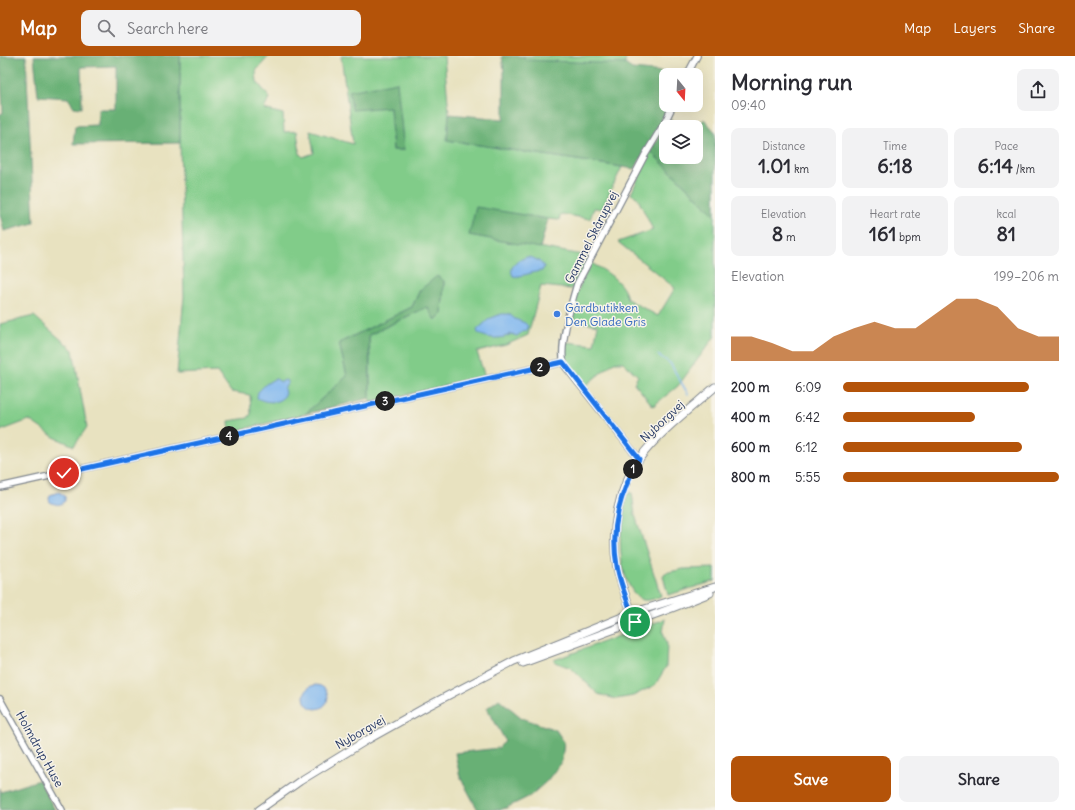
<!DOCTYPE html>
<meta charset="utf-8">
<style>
:root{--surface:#fff;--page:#f2f2f3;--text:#2b2b33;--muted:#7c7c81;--accent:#b45309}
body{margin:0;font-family:Delius,sans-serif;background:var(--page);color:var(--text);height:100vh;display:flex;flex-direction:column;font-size:15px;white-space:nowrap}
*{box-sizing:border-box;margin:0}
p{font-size:13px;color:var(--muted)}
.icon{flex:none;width:22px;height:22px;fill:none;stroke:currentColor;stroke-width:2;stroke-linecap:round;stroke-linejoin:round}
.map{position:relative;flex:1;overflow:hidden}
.sheet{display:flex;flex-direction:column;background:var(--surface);width:360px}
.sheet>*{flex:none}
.needle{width:26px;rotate:162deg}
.controls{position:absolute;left:659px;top:12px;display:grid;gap:8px}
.controls a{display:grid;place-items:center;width:44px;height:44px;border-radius:8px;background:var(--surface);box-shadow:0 4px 16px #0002;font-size:20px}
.pin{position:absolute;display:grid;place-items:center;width:34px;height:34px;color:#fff;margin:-17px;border:2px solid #fff;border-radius:50%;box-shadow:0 1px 4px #0007}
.km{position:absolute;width:20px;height:20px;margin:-10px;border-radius:50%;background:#222;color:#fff;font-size:11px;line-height:20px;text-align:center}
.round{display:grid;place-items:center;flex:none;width:42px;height:42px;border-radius:8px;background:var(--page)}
.head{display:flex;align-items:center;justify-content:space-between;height:68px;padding:0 16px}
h1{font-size:22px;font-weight:700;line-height:30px}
.metrics{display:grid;grid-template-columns:repeat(3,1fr);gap:6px;height:68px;padding:4px 16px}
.metrics div{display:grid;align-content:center;border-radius:8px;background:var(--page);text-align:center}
.metrics b{font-size:20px;font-weight:700}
.metrics small{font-size:11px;font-weight:400}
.metrics p{font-size:11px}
.chart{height:112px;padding:8px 16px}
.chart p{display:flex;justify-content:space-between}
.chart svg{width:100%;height:72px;margin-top:4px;fill:var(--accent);opacity:.7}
.primary-button{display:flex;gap:8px;margin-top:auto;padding:8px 16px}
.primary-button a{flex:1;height:46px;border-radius:8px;background:var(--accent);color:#fff;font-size:16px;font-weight:700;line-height:46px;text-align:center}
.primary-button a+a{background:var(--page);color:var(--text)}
ul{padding:0 16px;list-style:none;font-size:13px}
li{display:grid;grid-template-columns:64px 48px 1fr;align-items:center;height:30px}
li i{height:10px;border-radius:5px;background:var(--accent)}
header{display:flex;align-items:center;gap:24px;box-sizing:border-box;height:56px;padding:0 20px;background:var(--accent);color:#fff}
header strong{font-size:19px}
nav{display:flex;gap:22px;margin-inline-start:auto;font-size:14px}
.search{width:280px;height:36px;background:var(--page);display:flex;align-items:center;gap:10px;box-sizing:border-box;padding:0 14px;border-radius:8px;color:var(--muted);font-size:15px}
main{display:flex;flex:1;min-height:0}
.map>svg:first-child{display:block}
.green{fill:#81cc89;stroke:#4e7e74;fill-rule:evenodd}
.forest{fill:#68b075;stroke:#42706a}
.water{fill:#80b7ef;stroke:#4e73a6}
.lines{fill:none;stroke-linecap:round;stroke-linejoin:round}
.stream{stroke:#80b7ef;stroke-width:1.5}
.street-casing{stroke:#82888f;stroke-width:8}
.secondary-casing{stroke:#82888f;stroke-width:9}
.street{stroke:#fff;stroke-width:5.5}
.secondary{stroke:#fff;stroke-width:7}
.route-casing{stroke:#fff;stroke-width:8}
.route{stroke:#1a73e8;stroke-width:5}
.shop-dot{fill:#3f7fe0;stroke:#f7f3e8;stroke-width:1.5}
.labels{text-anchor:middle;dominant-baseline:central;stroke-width:3;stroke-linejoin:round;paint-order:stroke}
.street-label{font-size:12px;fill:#1b2f5e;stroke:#f7f3e8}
.shop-label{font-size:12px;fill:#366cbe;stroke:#f7f3e8;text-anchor:start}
</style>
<header>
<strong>Map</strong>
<div class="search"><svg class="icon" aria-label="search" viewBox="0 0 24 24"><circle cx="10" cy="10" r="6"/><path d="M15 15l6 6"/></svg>Search here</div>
<nav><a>Map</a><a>Layers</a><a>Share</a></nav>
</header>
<main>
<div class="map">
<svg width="715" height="754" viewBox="0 0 715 754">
<rect width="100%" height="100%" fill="#f7f3e8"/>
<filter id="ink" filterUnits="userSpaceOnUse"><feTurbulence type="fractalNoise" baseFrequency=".025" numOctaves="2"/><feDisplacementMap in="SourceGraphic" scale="8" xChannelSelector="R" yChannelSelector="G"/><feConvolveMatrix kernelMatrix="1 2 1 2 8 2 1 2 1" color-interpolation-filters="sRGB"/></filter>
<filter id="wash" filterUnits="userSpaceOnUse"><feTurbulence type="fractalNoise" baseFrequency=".012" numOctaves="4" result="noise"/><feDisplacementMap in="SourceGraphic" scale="16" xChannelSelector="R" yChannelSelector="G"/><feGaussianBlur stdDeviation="0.9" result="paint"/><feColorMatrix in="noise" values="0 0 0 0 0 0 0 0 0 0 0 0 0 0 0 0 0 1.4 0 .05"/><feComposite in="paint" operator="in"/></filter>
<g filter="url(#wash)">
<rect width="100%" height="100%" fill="#e8e2c0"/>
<!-- green -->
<path class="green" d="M 180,0 L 269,0 L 256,15 L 257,26 L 270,42 L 264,53 L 283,58 L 284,76 L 297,75 L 300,98 L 303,101 L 314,97 L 310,75 L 353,88 L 341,0 L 444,0 L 449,58 L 447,84 L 622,111 L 602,153 L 594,152 L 590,163 L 561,158 L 559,164 L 548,163 L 476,152 L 470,179 L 589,200 L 572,233 L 541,230 L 528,279 L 506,289 L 477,296 L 485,321 L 370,347 L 370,301 L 369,279 L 427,251 L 435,264 L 442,258 L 444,225 L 420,234 L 412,251 L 339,287 L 347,320 L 305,358 L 230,376 L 229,365 L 248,362 L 251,358 L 250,339 L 231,336 L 217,316 L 177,318 L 184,240 L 180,87 ZM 390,51 L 404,94 L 393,94 Z
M 524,0 L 626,0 L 625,8 L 622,9 L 525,4 Z
M 650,95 L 715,159 L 715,280 L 678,330 L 653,350 L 634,327 L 638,320 L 623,306 L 614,306 L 585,330 C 569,312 562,312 566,286 L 594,289 L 598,269 L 571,264 C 572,243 582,226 591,207 C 606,215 624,226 627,243 L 658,260 L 675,232 L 618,186 L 653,174 L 637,141 L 631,138 Z
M 34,260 L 73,294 L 87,371 L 74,390 L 54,381 L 29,364 L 0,375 L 0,268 Z
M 628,437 L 632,437 L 635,459 L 661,540 C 654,543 647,546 640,543 C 635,541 633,535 630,531 C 616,503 619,466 628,437 Z
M 715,512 L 715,525 L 668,539 L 663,520 L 665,517 L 683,513 Z
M 665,563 L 663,576 L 667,588 L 666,611 L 655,629 L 633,640 L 616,643 L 598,638 L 571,612 L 555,606 L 554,604 Z"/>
<!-- forest -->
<path class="forest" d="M 0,0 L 26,0 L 34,167 L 4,175 L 0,158 L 0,58 L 3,57 Z
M 34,0 L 180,0 L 180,87 L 73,88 L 75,70 L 98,69 L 98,53 L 116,53 L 116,10 L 81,11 L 82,52 L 74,51 L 68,42 L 38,40 Z
M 502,0 L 524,0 L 525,4 L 625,8 L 632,13 L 685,18 L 666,19 L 666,49 L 670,49 L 635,113 L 447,84 L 449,58 L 504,63 L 504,15 Z
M 397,26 L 404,94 L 393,94 L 390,51 L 352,54 L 349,35 Z
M 670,63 L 683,71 L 666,71 L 666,101 L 696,101 L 696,71 L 704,63 L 715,76 L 715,159 L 650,95 Z
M 476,151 L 548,163 L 540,192 L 469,179 Z
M 437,220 L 444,225 L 442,258 L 435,264 L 427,251 L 369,279 L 370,342 L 305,358 L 347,320 L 339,287 L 412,251 L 420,234 Z
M 499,643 L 522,662 L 556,674 L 564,686 L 562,705 L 547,725 L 530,740 L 506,752 L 499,754 L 478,754 L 460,721 L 455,697 L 499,692 L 505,684 L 487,652 Z
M 39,724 L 55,754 L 0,754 L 0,732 L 1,736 Z"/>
<!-- water -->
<path class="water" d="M 526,201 C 533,201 541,205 544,211 L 542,215 C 534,215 519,222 513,220 C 508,210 518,205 526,201 Z
M 501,258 L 509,258 L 515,263 L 525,267 L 528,270 L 527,275 L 522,276 L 517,280 L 511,278 C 503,284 486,283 478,277 L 477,274 L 489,263 Z
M 274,323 L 276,323 L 281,326 L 285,324 L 288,325 L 288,327 L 284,332 L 285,339 C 279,348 266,347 257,342 L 258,336 L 266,328 Z
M 59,436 L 65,440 L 65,445 C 60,450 56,449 50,446 L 49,443 L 50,439 Z
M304 641a12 12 0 1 1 24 0a12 12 0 1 1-24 0Z"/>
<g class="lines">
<!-- stream -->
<path class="stream" d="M 658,299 L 670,307 L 688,338"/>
</g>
</g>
<g filter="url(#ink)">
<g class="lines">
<defs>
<path id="street" d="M 687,19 L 697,0
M 639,403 L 565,310 C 557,295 572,245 577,228 L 645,99 L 665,66 L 673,49
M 0,431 L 563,306
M 0,643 L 62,754"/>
<path id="secondary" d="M 635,566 C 629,548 621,530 617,511 C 610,474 618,433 639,403 C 658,377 691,352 715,331
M 523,607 L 672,552 L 710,537
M 259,754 L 300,725 L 367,684 L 426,651 L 514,605 L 632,557 L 715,531"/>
</defs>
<!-- street casing -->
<use href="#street" class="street-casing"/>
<!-- secondary casing -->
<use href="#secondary" class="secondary-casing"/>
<!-- street -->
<use href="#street" class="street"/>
<!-- secondary -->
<use href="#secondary" class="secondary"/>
</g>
</g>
<g class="lines" filter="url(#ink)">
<defs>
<path id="route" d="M 64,417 L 563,306 L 639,403 C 620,437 610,471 617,510 C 620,529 629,548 635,566"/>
</defs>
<!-- route casing -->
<use href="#route" class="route-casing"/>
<!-- route -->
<use href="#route" class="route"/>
</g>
<!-- markers -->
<circle class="shop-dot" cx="557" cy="258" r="4"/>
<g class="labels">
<!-- street labels -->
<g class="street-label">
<text transform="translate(591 181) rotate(-63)">Gammel Skårupvej</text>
<text transform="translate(662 365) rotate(-43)">Nyborgvej</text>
<text transform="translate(360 676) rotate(-30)">Nyborgvej</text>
<text transform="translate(40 693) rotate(61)">Holmdrup Huse</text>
</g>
<!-- shop labels -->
<g class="shop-label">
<text x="565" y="251">Gårdbutikken<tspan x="565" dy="14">Den Glade Gris</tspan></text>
</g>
</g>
</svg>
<div class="controls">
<a><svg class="needle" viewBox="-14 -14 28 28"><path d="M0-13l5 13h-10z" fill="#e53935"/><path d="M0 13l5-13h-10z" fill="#7c7c81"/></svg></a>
<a><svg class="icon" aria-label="layers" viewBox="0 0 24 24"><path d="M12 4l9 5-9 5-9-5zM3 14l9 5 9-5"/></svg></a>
</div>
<div class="pin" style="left:635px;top:566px;background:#1e9e55"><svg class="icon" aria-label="arrive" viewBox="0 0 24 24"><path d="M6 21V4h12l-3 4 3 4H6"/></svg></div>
<div class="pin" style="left:64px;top:417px;background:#d93025"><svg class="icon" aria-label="check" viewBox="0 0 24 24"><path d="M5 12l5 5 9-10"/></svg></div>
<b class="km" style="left:633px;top:413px">1</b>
<b class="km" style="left:540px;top:311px">2</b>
<b class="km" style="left:385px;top:345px">3</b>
<b class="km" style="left:229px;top:380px">4</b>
</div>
<section class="sheet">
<div class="head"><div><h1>Morning run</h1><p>09:40</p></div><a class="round"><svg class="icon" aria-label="share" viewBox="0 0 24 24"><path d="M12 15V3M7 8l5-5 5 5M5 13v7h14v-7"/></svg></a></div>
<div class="metrics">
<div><p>Distance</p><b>1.01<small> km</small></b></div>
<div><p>Time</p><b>6:18</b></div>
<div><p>Pace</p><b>6:14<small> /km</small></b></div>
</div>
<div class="metrics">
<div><p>Elevation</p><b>8<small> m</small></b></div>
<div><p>Heart rate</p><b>161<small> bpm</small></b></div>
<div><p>kcal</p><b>81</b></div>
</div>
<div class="chart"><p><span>Elevation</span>199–206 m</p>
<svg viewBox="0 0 160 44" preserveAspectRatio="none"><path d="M0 44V29L10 29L20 33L30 38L40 38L50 29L60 24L70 20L80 24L90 24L100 15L110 6L120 6L130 11L140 24L150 29L160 29V44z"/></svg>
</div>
<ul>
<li><b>200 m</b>6:09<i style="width:86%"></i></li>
<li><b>400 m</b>6:42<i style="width:61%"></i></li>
<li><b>600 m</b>6:12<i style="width:83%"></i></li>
<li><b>800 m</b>5:55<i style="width:100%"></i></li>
</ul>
<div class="primary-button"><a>Save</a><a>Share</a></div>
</section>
</main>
